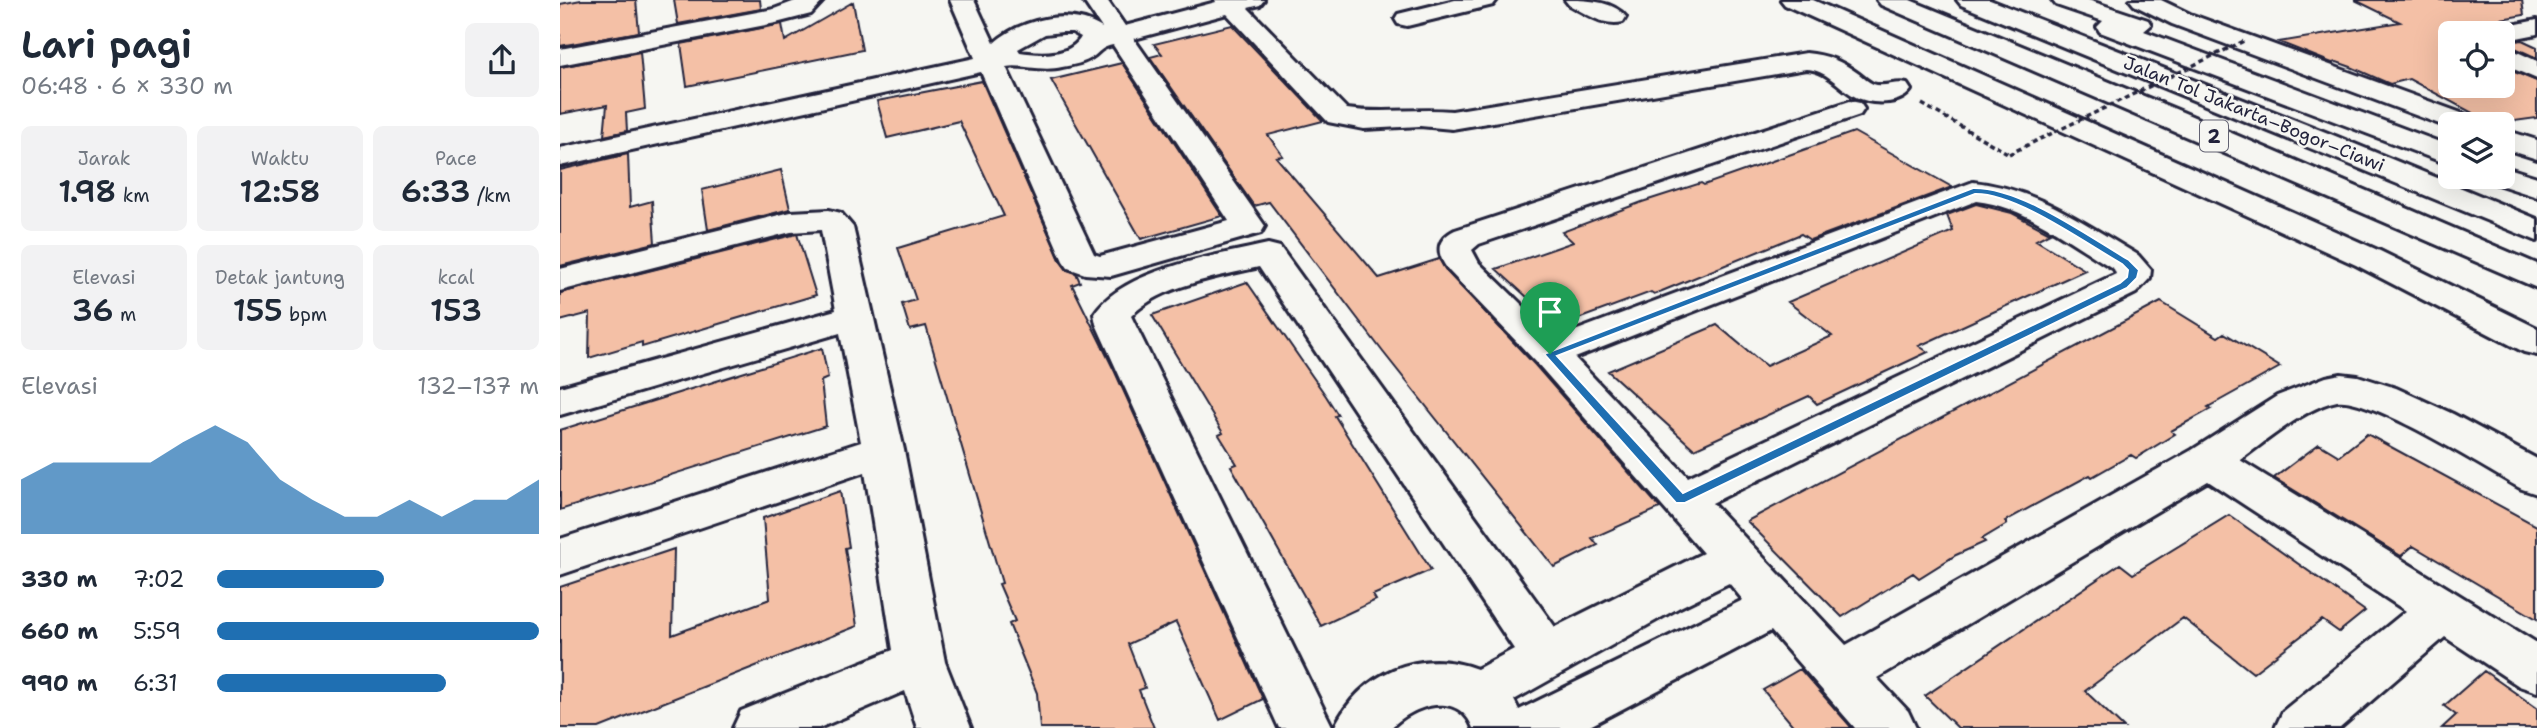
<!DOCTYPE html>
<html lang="id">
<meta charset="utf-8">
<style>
:root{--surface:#fff;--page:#f2f2f3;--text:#1f2937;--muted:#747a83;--accent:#1f6fb2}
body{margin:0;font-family:"Shantell Sans",sans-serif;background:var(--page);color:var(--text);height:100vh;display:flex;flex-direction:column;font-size:26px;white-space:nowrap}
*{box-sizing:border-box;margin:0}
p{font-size:23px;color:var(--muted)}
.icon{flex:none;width:38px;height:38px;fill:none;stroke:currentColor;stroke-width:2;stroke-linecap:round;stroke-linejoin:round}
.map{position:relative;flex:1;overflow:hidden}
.sheet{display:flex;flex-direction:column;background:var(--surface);width:560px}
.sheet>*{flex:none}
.controls{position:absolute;left:1878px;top:21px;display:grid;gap:14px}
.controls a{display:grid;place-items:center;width:77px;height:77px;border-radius:10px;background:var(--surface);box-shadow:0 7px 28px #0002;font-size:35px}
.pin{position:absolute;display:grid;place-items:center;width:60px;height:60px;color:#fff;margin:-72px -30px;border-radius:50% 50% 50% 0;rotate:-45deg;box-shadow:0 0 7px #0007}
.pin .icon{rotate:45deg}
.round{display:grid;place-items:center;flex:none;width:74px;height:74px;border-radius:10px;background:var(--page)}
.headline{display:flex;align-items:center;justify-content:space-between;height:119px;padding:0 21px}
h1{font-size:38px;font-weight:600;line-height:52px}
.figures{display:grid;grid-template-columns:repeat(3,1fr);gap:10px;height:119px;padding:7px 21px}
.figures div{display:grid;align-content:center;border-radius:10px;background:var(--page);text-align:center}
.figures b{font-size:30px;font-weight:600}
.figures small{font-size:19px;font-weight:400}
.figures p{font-size:19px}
.chart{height:196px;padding:14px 21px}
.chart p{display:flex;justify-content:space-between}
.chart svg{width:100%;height:126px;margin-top:7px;fill:var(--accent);opacity:.7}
ul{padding:0 21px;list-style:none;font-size:23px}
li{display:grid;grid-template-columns:112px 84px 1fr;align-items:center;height:52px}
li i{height:18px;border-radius:9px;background:var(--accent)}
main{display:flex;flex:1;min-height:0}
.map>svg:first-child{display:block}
.building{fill:#f4c0a6;stroke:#22223b;stroke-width:2}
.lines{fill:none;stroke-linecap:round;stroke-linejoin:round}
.minor-casing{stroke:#22223b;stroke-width:6}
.motorway-casing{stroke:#22223b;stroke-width:6}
.path{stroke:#22223b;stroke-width:3.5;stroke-dasharray:5 3.5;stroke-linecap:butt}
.minor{fill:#f6f6f2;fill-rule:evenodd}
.motorway{fill:#f6f6f2;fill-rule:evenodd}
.path-bridge{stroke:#22223b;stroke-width:3.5;stroke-dasharray:5 3.5;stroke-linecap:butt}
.route{fill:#1f6fb2;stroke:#fff;stroke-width:2;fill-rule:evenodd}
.labels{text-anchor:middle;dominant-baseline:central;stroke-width:5;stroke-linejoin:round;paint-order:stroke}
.far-street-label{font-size:18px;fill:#22223b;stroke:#f6f6f2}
.shield{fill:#f6f6f2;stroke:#626272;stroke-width:2}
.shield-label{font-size:19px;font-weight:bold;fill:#22223b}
</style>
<main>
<section class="sheet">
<div class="headline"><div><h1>Lari pagi</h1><p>06:48 · 6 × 330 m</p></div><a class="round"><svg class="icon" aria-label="share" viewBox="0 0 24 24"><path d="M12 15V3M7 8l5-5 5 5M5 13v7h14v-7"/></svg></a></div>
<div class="figures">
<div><p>Jarak</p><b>1.98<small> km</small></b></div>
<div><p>Waktu</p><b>12:58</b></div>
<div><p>Pace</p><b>6:33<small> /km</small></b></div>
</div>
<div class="figures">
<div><p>Elevasi</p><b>36<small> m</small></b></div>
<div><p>Detak jantung</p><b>155<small> bpm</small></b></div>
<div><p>kcal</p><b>153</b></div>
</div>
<div class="chart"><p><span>Elevasi</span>132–137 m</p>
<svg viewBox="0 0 160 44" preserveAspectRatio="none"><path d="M0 44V25L10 19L20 19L30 19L40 19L50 12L60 6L70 12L80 25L90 32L100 38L110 38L120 32L130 38L140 32L150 32L160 25V44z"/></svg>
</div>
<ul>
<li><b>330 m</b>7:02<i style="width:52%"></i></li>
<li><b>660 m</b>5:59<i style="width:100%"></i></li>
<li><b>990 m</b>6:31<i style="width:71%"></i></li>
</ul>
</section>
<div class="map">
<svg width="1977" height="728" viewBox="0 0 1977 728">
<rect width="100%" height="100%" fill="#f6f6f2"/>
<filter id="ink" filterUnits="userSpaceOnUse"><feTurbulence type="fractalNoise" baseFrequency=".0143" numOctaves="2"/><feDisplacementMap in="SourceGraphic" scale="14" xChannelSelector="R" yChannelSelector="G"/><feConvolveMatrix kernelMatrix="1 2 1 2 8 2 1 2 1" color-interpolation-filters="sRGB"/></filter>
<g filter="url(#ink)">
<!-- building -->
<path class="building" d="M 21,0 L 76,0 L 79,32 L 0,46 L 0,4 Z
M 114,0 L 200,0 L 201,9 L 118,24 Z
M 1795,0 L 1962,0 L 1964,15 L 1924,22 L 1933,26 L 1927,33 L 1890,33 L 1890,86 L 1942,86 L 1942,67 L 1977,81 L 1977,118 L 1933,124 L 1849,79 L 1830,84 L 1791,67 L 1777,62 L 1772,63 L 1719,42 L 1840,22 Z
M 293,2 L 302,50 L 127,86 L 121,44 L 222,24 L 225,41 Z
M 672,25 L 763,121 L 708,135 L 723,156 L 716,157 L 819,278 L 879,259 L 887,272 L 975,365 L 1100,508 L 1032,538 L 1038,545 L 994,567 L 823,352 L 709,202 L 694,206 L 590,57 L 602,54 L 594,44 Z
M 1962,40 L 1977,47 L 1977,58 L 1944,43 Z
M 80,52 L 85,109 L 66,113 L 67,131 L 44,136 L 47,105 L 0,114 L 0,67 Z
M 562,63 L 662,216 L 581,239 L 491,80 Z
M 422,81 L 501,262 L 507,270 L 516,273 L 520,282 L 512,285 L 555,372 L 703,699 L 660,720 L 616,622 L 568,644 L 585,688 L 579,690 L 594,728 L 480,728 L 477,693 L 449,624 L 455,621 L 439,584 L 442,583 L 366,326 L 350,330 L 342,304 L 356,300 L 338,248 L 444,216 L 399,121 L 327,138 L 317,101 Z
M 1294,132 L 1392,187 L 1250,240 L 1241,234 L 1102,291 L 1094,294 L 1091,292 L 999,326 L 936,269 L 1013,242 L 1002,232 L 1082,202 L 1141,183 L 1144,185 Z
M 68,154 L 70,207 L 92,201 L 95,243 L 0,266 L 0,170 Z
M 221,170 L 230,209 L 148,230 L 142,190 Z
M 1416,204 L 1452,213 L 1490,233 L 1476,240 L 1525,270 L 1359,346 L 1368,352 L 1257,404 L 1249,396 L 1134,449 L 1048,371 L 1157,325 L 1206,366 L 1272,336 L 1228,302 L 1393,231 L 1387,215 Z
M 237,234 L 256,295 L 82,347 L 82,342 L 29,358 L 30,313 L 0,321 L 0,293 Z
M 687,282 L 766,396 L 778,415 L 775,416 L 871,570 L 813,595 L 816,600 L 761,626 L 671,466 L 677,464 L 659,435 L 663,433 L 592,315 Z
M 1601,302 L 1658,337 L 1664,333 L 1720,367 L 1648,407 L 1651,409 L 1611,431 L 1615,434 L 1576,458 L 1571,455 L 1532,477 L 1530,475 L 1445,521 L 1447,524 L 1422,539 L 1425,542 L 1396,555 L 1359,578 L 1353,573 L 1282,617 L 1187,521 Z
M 262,348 L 268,378 L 261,381 L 266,426 L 0,510 L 0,430 Z
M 1807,434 L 1977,526 L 1977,619 L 1853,546 L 1841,556 L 1714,478 L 1759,444 L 1779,456 Z
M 280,491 L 289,547 L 285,548 L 297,626 L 39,728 L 0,728 L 0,587 L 114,549 L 112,635 L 210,599 L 203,518 Z
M 1669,515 L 1805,611 L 1779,632 L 1762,620 L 1693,673 L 1623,618 L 1525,691 L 1564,728 L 1398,728 L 1365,696 L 1560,564 L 1573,574 Z
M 1240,669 L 1292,728 L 1235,728 L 1203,690 Z
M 1924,671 L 1977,708 L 1977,728 L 1882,728 L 1896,715 L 1884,706 Z"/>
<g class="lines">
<defs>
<path id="minor" d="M 238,0 L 264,0 L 251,14 L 216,23 L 0,65 L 0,49 L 214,9 Z
M 390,0 L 414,0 L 434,43 C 461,19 510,7 542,28 L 523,0 L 547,0 L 565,26 L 656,2 L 655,0 L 704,0 L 700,5 L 688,8 L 787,109 C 821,114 857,108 892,111 L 1246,53 C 1268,55 1281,61 1299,74 C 1303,77 1308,82 1313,84 C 1324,88 1335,81 1347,84 L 1351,90 C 1340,106 1310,105 1294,96 C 1277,86 1267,70 1246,69 L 892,129 L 860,126 L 804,129 L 768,122 L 667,14 L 574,39 L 705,226 L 701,233 L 551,276 L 525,274 L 508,268 L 503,261 L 421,72 L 0,166 L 0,148 L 415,58 ZM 502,32 L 512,32 L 521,37 C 510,57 480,55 460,52 L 458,49 L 485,34 ZM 553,45 L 669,221 L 540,256 L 534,254 L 446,67 C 462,64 482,72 502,67 C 513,65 525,63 534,56 C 541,50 543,47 553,45 Z
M 895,0 L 937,0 L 933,5 L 847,26 L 838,24 L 835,19 L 838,14 Z
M 1005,0 C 1025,0 1053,0 1066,17 L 1063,22 C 1044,27 1025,13 1009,5 Z
M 1570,0 L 1601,0 L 1630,14 L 1915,118 L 1919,124 L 1890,124 L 1890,128 L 1612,24 L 1574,5 Z
M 1977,20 L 1977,34 L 1942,41 L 1942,33 L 1930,33 L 1933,29 Z
M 1942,45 L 1977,61 L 1977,79 L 1942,64 Z
M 1290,101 L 1300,103 L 1304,109 L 1300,115 L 919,244 L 912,250 L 919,263 L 996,338 L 1413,182 C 1475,188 1525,224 1578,255 L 1591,270 L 1590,278 L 1576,293 L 1152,503 L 1286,645 L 1632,450 L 1717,396 L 1766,377 L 1781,374 L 1798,376 L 1836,388 L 1893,414 L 1977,459 L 1977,494 L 1962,489 C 1929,471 1809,395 1777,401 C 1746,407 1706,441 1680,460 L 1977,643 L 1977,692 L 1959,686 L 1885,637 L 1780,728 L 1715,728 L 1723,711 L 1846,611 L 1648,481 L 1317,678 L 1348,711 L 1356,728 L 1295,728 L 1211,631 L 1026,728 L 913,728 C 898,690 853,705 831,728 L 774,728 C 800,673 859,647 917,669 L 954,649 L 699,267 C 658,277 601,285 571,316 L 773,728 L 719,728 L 536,324 L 534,314 C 564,268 657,256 708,244 L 720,247 L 995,627 L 1143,553 L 977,363 L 889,271 C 876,254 875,240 895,230 ZM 1416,201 C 1466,206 1512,244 1554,269 L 1556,274 L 1128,477 L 1015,358 ZM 1169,583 L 1183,600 L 959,710 L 954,700 L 1120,607 Z
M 1942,129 L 1977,140 L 1977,159 L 1942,148 Z
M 269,210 L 281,213 L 293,227 L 344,450 L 385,662 L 411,728 L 357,728 L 345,691 L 259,728 L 173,728 L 181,711 L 333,650 L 305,472 L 0,575 L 0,539 L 301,442 L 280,333 L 0,415 L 0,387 L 276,310 L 261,230 L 231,232 L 0,291 L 0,269 L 231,212 Z"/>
<path id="motorway" d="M 1221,0 L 1253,0 L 1820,251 L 1977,328 L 1977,355 L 1964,352 L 1796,265 L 1225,5 Z
M 1317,0 L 1350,0 L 1620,111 L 1977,264 L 1977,288 L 1321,5 Z
M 1397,0 L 1430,0 L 1768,133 L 1977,219 L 1977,241 L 1401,5 Z
M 1492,0 L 1528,0 L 1588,20 L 1591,25 L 1584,31 L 1890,146 L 1890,165 L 1540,32 L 1537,27 L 1543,21 L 1496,5 Z
M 1942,166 L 1977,177 L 1977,197 L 1931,182 L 1928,177 L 1942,177 Z"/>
</defs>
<!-- minor casing -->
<use href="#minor" class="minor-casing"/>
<!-- motorway casing -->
<use href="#motorway" class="motorway-casing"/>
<!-- path -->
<path class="path" d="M 1362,104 L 1449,154"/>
<!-- minor -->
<use href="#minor" class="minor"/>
<!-- motorway -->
<use href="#motorway" class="motorway"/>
<!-- path-bridge -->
<path class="path-bridge" d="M 1449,154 L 1686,40"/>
</g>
</g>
<!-- route -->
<path class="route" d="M 1413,188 C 1461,187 1528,236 1569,260 L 1579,270 L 1577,278 L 1567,288 L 1125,503 L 1116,503 L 984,354 ZM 1415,194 C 1456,193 1525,243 1562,264 L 1568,270 L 1567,277 L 1560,283 L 1123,493 L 997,356 Z"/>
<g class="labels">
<!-- far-street labels -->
<g class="far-street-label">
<text transform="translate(1694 114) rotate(22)">Jalan Tol Jakarta–Bogor–Ciawi</text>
</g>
<!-- shield labels -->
<rect class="shield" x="1640" y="120.5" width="28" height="31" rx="5"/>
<g class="shield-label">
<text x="1654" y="136">2</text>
</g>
</g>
</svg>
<div class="controls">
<a><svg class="icon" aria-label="locate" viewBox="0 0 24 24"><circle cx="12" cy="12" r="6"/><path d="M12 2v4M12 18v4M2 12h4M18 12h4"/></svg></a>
<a><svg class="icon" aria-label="layers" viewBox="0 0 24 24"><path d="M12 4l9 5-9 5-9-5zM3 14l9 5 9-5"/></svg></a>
</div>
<div class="pin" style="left:990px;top:354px;background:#1e9e55"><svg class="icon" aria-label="arrive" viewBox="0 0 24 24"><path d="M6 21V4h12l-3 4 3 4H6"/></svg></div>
</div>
</main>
